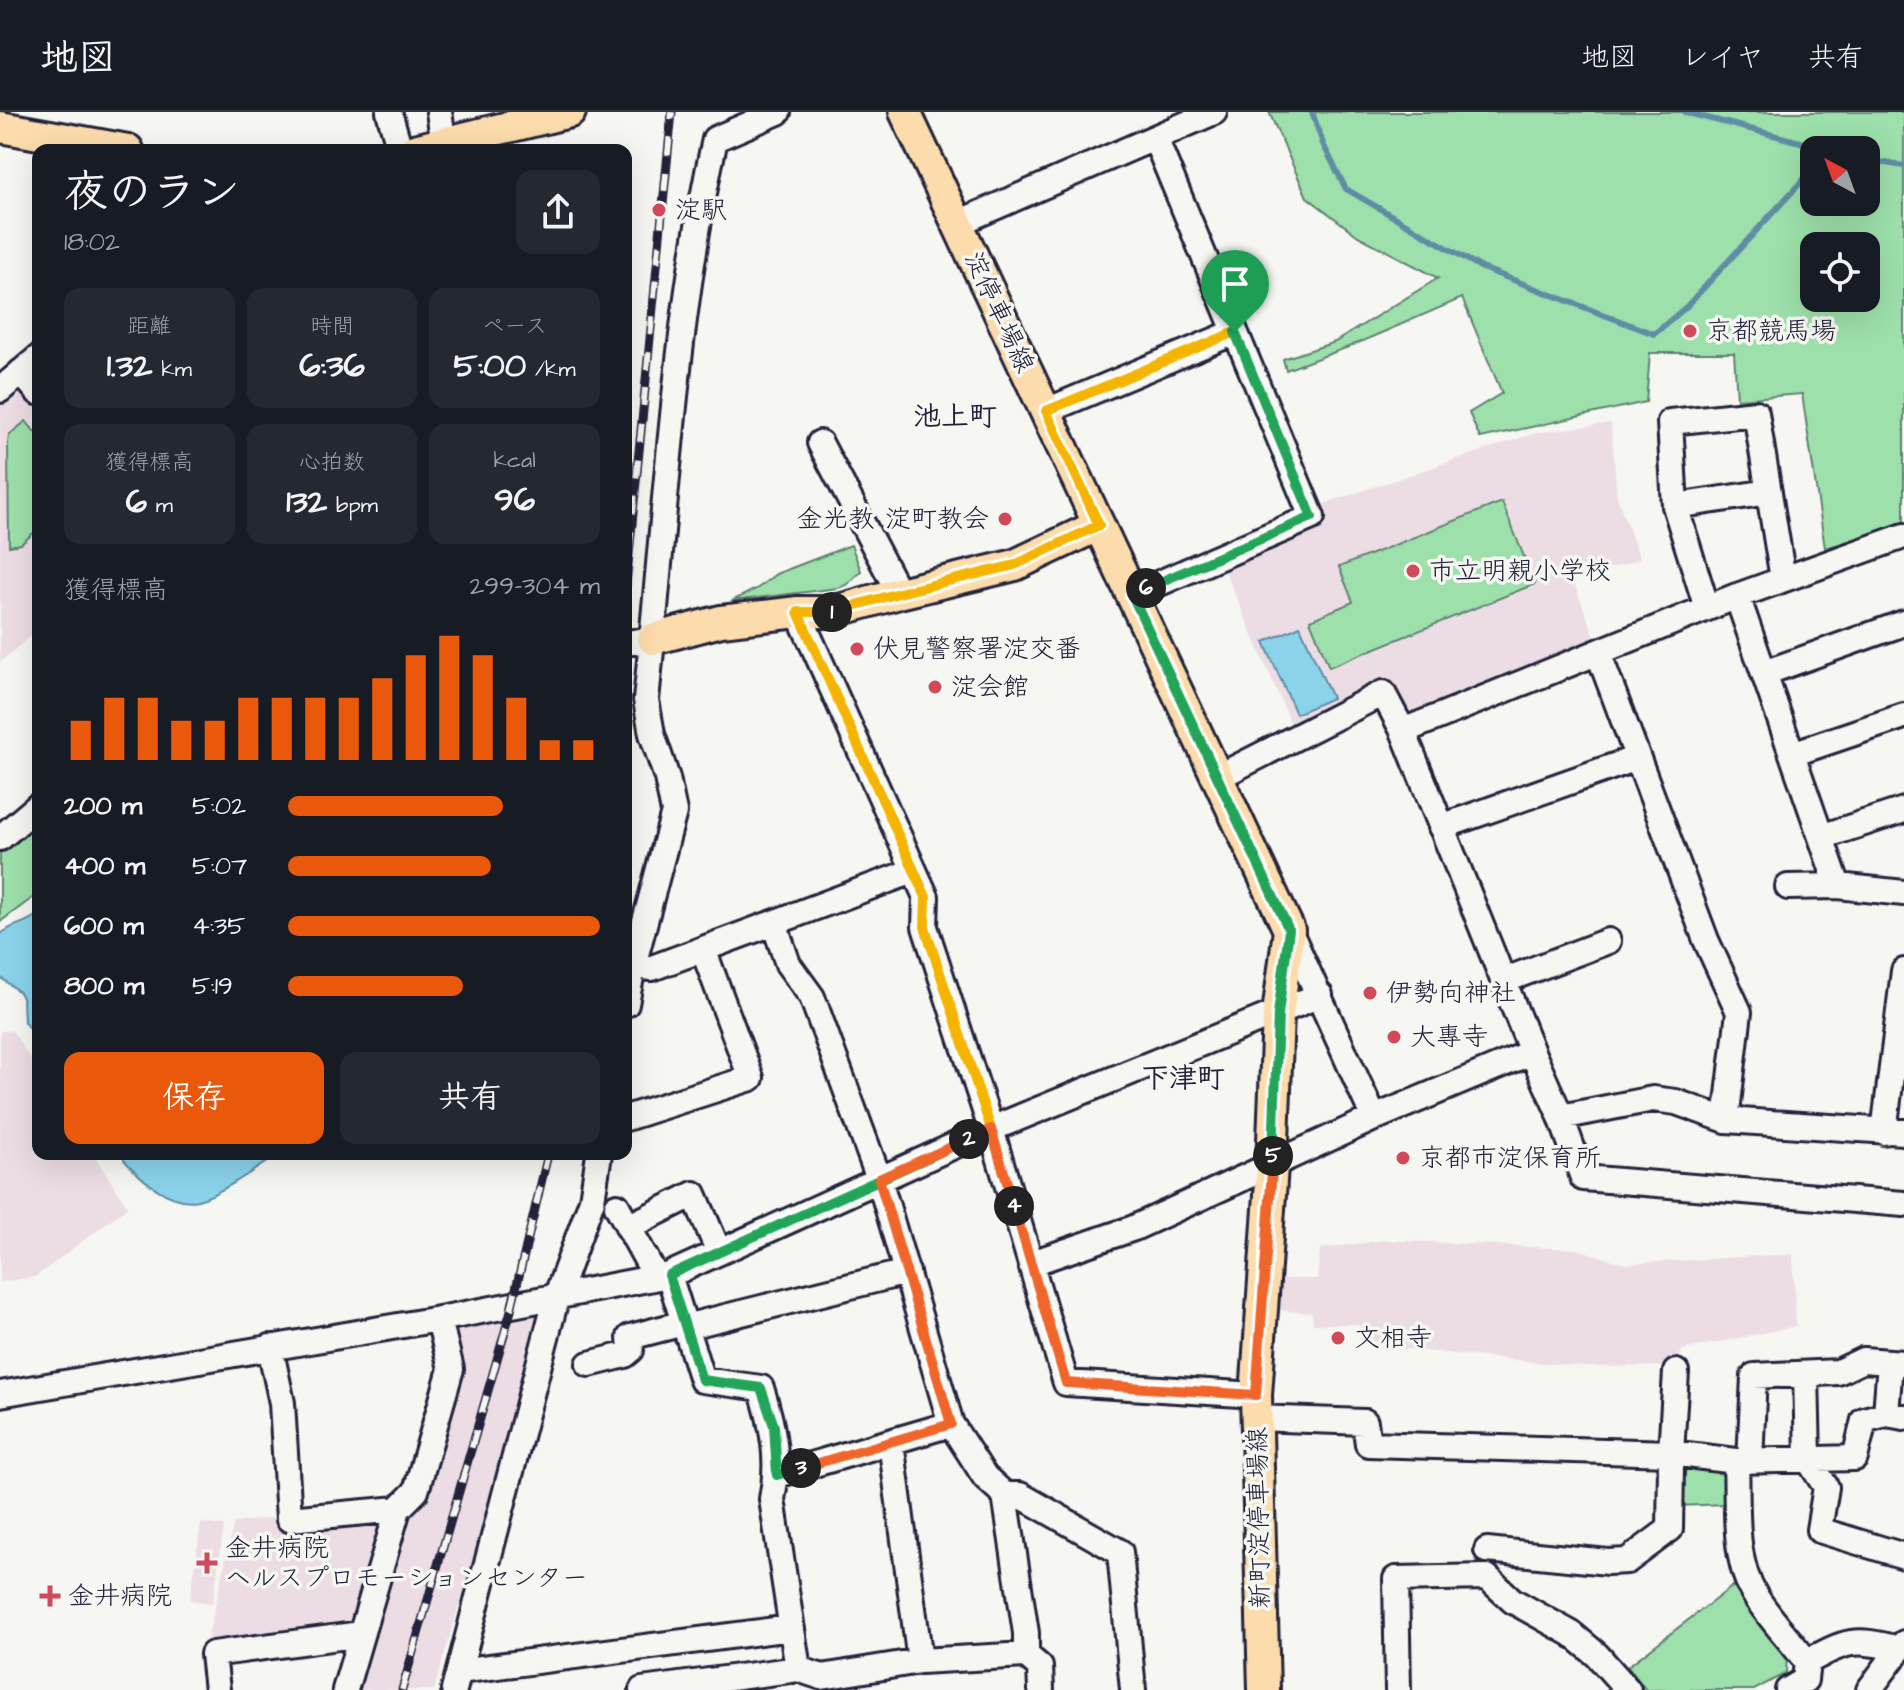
<!DOCTYPE html>
<html lang="ja">
<meta charset="utf-8">
<style>
:root{--surface:#171b24;--page:#242831;--text:#f1f3f6;--muted:#9ea1a6;--line:#363941;--accent:#ea580c}
body{margin:0;font-family:"Architects Daughter","Klee One",sans-serif;background:var(--page);color:var(--text);height:100vh;display:flex;flex-direction:column;font-size:30px;white-space:nowrap}
*{box-sizing:border-box;margin:0}
p{font-size:26px;color:var(--muted)}
.icon{flex:none;width:44px;height:44px;fill:none;stroke:currentColor;stroke-width:2;stroke-linecap:round;stroke-linejoin:round}
.map{position:relative;flex:1;overflow:hidden}
.panel{position:absolute;left:32px;top:32px;width:600px;height:1016px;display:flex;flex-direction:column;background:var(--surface);border-radius:16px;box-shadow:0 8px 32px #0002}
.panel>*{flex:none}
.needle{width:52px;rotate:319deg}
.controls{position:absolute;left:1800px;top:24px;display:grid;gap:16px}
.controls a{display:grid;place-items:center;width:80px;height:80px;border-radius:16px;background:var(--surface);box-shadow:0 8px 32px #0002;font-size:40px}
.pin{position:absolute;display:grid;place-items:center;width:68px;height:68px;color:#fff;margin:-82px -34px;border-radius:50% 50% 50% 0;rotate:-45deg;box-shadow:0 0 8px #0007}
.pin .icon{rotate:45deg}
.km{position:absolute;width:40px;height:40px;margin:-20px;border-radius:50%;background:#222;color:#fff;font-size:22px;line-height:40px;text-align:center}
.round{display:grid;place-items:center;flex:none;width:84px;height:84px;border-radius:16px;background:var(--page)}
.summary{display:flex;align-items:center;justify-content:space-between;height:136px;padding:0 32px}
h1{font-size:44px;font-weight:800;line-height:60px}
.stats{display:grid;grid-template-columns:repeat(3,1fr);gap:12px;height:136px;padding:8px 32px}
.stats div{display:grid;align-content:center;border-radius:16px;background:var(--page);text-align:center}
.stats b{font-size:34px;font-weight:800}
.stats small{font-size:22px;font-weight:400}
.stats p{font-size:22px}
.chart{height:224px;padding:16px 32px}
.chart p{display:flex;justify-content:space-between}
.chart svg{width:100%;height:144px;margin-top:8px;stroke:var(--accent);stroke-width:6}
.button{display:flex;gap:16px;margin-top:auto;padding:16px 32px}
.button a{flex:1;height:92px;border-radius:16px;background:var(--accent);color:#fff;font-size:32px;font-weight:800;line-height:92px;text-align:center}
.button a+a{background:var(--page);color:var(--text)}
ul{padding:0 32px;list-style:none;font-size:26px}
li{display:grid;grid-template-columns:128px 96px 1fr;align-items:center;height:60px}
li i{height:20px;border-radius:10px;background:var(--accent)}
header{display:flex;align-items:center;gap:48px;box-sizing:border-box;height:112px;padding:0 40px;background:var(--surface);border-bottom:2px solid var(--line)}
header strong{font-size:38px}
nav{display:flex;gap:44px;margin-inline-start:auto;font-size:28px}
.map>svg:first-child{display:block}
.built{fill:#ecdde4}
.green{fill:#9de0ab;stroke:#608173;stroke-width:2;fill-rule:evenodd}
.water{fill:#8ad3eb;stroke:#608ca5;stroke-width:2}
.lines{fill:none;stroke-linecap:round;stroke-linejoin:round}
.stream{stroke:#608ca5;stroke-width:6}
.minor-casing{stroke:#22223b;stroke-width:30}
.major-casing{stroke:#22223b;stroke-width:36}
.minor{stroke:#f6f6f2;stroke-width:24}
.major{stroke:#fcdcac;stroke-width:30}
.rail-casing{stroke:#22223b;stroke-width:9}
.rail{stroke:#f6f6f2;stroke-width:6;stroke-dasharray:18;stroke-linecap:butt}
.split-1-casing{stroke:#fff;stroke-width:16}
.split-2-casing{stroke:#fff;stroke-width:16}
.split-3-casing{stroke:#fff;stroke-width:16}
.split-4-casing{stroke:#fff;stroke-width:16}
.split-5-casing{stroke:#fff;stroke-width:16}
.split-6-casing{stroke:#fff;stroke-width:16}
.split-7-casing{stroke:#fff;stroke-width:16}
.split-1{stroke:#f5b400;stroke-width:10}
.split-2{stroke:#f5b400;stroke-width:10}
.split-3{stroke:#22a559;stroke-width:10}
.split-4{stroke:#f0652b;stroke-width:10}
.split-5{stroke:#f0652b;stroke-width:10}
.split-6{stroke:#22a559;stroke-width:10}
.split-7{stroke:#22a559;stroke-width:10}
.poi-dot{fill:#d1495b;stroke:#f6f6f2;stroke-width:3}
.labels{text-anchor:middle;dominant-baseline:central;stroke-width:7;stroke-linejoin:round;paint-order:stroke}
.poi-label{font-size:26px;fill:#22223b;stroke:#f6f6f2;text-anchor:start}
.street-label{font-size:26px;fill:#22223b;stroke:#f6f6f2}
.neighbourhood-label{font-size:28px;font-weight:bold;fill:#22223b;stroke:#f6f6f2}
</style>
<header>
<strong>地図</strong>
<nav><a>地図</a><a>レイヤ</a><a>共有</a></nav>
</header>
<div class="map">
<svg width="1904" height="1578" viewBox="0 0 1904 1578">
<rect width="100%" height="100%" fill="#f6f6f2"/>
<filter id="ink" filterUnits="userSpaceOnUse"><feTurbulence type="fractalNoise" baseFrequency=".0125" numOctaves="2"/><feDisplacementMap in="SourceGraphic" scale="16" xChannelSelector="R" yChannelSelector="G"/><feConvolveMatrix kernelMatrix="1 2 1 2 8 2 1 2 1" color-interpolation-filters="sRGB"/></filter>
<g filter="url(#ink)">
<!-- built -->
<path class="built" d="M 20,271 L 38,292 L 38,518 L 0,550 L 0,287 Z
M 1611,311 L 1617,385 L 1640,447 L 1573,469 L 1599,536 L 1400,606 L 1382,569 L 1292,614 L 1221,450 L 1317,394 L 1535,321 Z
M 0,919 L 12,919 L 38,958 L 38,1042 L 93,1042 L 128,1095 L 35,1165 L 0,1170 Z
M 1385,1128 L 1576,1137 L 1625,1152 L 1793,1142 L 1796,1214 L 1682,1238 L 1677,1254 L 1585,1255 L 1376,1234 L 1357,1212 L 1313,1212 L 1312,1201 L 1268,1197 L 1269,1167 L 1317,1167 L 1320,1137 Z
M 545,1201 L 434,1578 L 355,1578 L 408,1405 L 421,1391 L 451,1225 L 456,1215 Z
M 376,1402 L 385,1416 L 358,1505 L 347,1518 L 206,1534 L 234,1411 L 283,1404 Z
M 201,1411 L 224,1414 L 213,1491 L 190,1488 Z"/>
<!-- green -->
<path class="green" d="M 1269,0 L 1904,0 L 1904,413 L 1825,436 L 1802,282 L 1737,287 L 1734,241 L 1650,241 L 1646,290 L 1480,326 L 1469,301 L 1502,281 L 1462,186 L 1351,234 L 1286,258 L 1283,247 L 1335,230 L 1438,166 L 1358,124 L 1307,85 ZM 1814,38 L 1866,38 L 1866,90 L 1814,90 ZM 1814,134 L 1866,134 L 1866,186 L 1814,186 Z
M 26,309 L 38,324 L 38,417 L 21,432 L 9,434 L 8,331 L 9,323 Z
M 1502,390 L 1535,472 L 1329,555 L 1310,508 L 1353,490 L 1339,455 Z
M 851,433 L 861,459 L 846,473 L 838,476 L 732,489 L 758,476 L 776,462 Z
M 38,702 L 38,787 L 35,784 L 0,810 L 0,733 Z
M 1679,1351 L 1728,1353 L 1726,1392 L 1677,1394 Z
M 1733,1474 L 1787,1545 L 1786,1561 L 1754,1578 L 1646,1578 L 1628,1554 Z"/>
<!-- water -->
<path class="water" d="M 1300,514 L 1332,586 L 1296,602 L 1264,530 Z
M 38,802 L 38,927 L 24,910 L 23,888 L 19,880 L 0,865 L 0,823 C 12,811 26,813 38,802 Z
M 124,1042 L 279,1042 C 260,1054 219,1083 198,1088 C 171,1094 141,1067 124,1048 Z"/>
<g class="lines">
<!-- stream -->
<path class="stream" d="M 1312,0 L 1323,32 L 1346,77 L 1482,156 L 1654,222 L 1686,195 L 1814,56
M 1684,0 L 1831,38
M 1866,48 L 1904,54"/>
<defs>
<path id="minor" d="M 389,0 L 400,38
M 439,0 L 444,32
M 958,111 L 1214,0
M 21,260 L 38,280
M 0,278 L 38,246
M 1046,299 L 1235,220
M 820,331 L 899,481
M 1675,394 L 1769,380
M 1132,483 L 1312,405 L 1155,26
M 1737,484 L 1838,774
M 1707,496 L 1675,394 L 1670,310 L 1756,301 L 1783,467
M 798,500 L 926,785 L 925,815 L 991,1017 L 1066,1271 L 1256,1283
M 626,531 L 653,527
M 1598,540 L 1706,828 L 1739,900 L 1726,1008
M 1764,561 L 1904,511
M 1403,619 L 1737,484 L 1904,424
M 1792,642 L 1904,604
M 1218,665 L 1383,581 L 1403,619 L 1532,940 L 1561,1005 L 1583,1066 L 1904,1092
M 1441,715 L 1637,646
M 1821,725 L 1904,698
M 0,726 L 38,694
M 1788,775 L 1838,774 L 1904,781
M 774,811 L 788,852 L 812,885 L 879,1067 L 951,1312 L 985,1365 L 1005,1383 L 1026,1521 L 1026,1543
M 1289,818 L 1374,1006
M 633,854 L 652,856 L 913,759
M 1503,869 L 1608,829
M 626,892 L 633,854 L 674,700 L 667,666 L 652,622 L 646,588 C 666,401 674,211 715,27 L 778,0
M 1561,1005 L 1653,987 L 1676,990 L 1726,1008 L 1904,1020
M 626,1006 L 751,966 L 703,837
M 1884,1020 L 1904,859
M 617,1094 L 656,1165
M 628,1115 L 694,1082 L 719,1140
M 1032,1151 L 1134,1116 L 1374,1006 L 1532,940
M 669,1163 L 702,1268 L 761,1276 C 773,1313 780,1349 772,1387 L 798,1557
M 685,1215 L 907,1160
M 270,1235 L 282,1291 L 289,1407 L 398,1397 L 345,1578
M 589,1252 L 625,1243 L 631,1238 L 630,1225 L 684,1211
M 1806,1262 L 1808,1347 L 1826,1375 L 1819,1418 L 1904,1444
M 0,1282 L 439,1207 L 669,1163 L 991,1017 L 1320,883
M 1886,1302 L 1890,1250
M 1257,1306 L 1365,1310 L 1368,1332 L 1671,1341 L 1736,1349 C 1738,1392 1732,1447 1756,1485 C 1771,1508 1790,1528 1807,1550 L 1805,1568 L 1788,1578
M 891,1330 L 920,1549
M 1671,1341 L 1676,1260
M 1736,1349 L 1855,1346 L 1864,1308 L 1886,1302 L 1904,1305
M 1750,1349 L 1754,1264 L 1838,1260 L 1863,1248 L 1904,1251
M 777,1363 L 951,1312
M 1005,1383 L 1020,1383 L 1120,1440 L 1133,1578
M 398,1397 L 416,1379 L 451,1257 L 439,1207
M 1487,1438 L 1608,1450 L 1627,1449 L 1670,1417 L 1671,1354
M 1807,1550 C 1846,1529 1854,1525 1898,1537
M 459,1559 L 791,1516
M 217,1578 L 213,1542 L 361,1522
M 454,1578 L 557,1183 L 592,1088 L 599,1042
M 642,1578 L 798,1557 L 822,1565 L 920,1549 L 1026,1543 L 1040,1555 L 1041,1578
M 1398,1578 L 1396,1467 L 1487,1465 L 1513,1489 L 1572,1522 L 1597,1543 L 1628,1578
M 1869,1578 L 1904,1531"/>
<path id="major" d="M 905,0 L 1289,818 L 1278,902 L 1272,1054 L 1256,1283 L 1264,1578
M 0,15 L 128,38
M 414,38 L 570,0
M 653,527 L 721,509 L 798,500 L 832,500 L 899,481 L 1015,453 L 1099,413"/>
</defs>
<!-- minor casing -->
<use href="#minor" class="minor-casing"/>
<!-- major casing -->
<use href="#major" class="major-casing"/>
<!-- minor -->
<use href="#minor" class="minor"/>
<!-- major -->
<use href="#major" class="major"/>
<defs>
<path id="rail" d="M 626,473 L 672,0
M 402,1578 L 510,1202 L 548,1042"/>
</defs>
<!-- rail casing -->
<use href="#rail" class="rail-casing"/>
<!-- rail -->
<use href="#rail" class="rail"/>
</g>
</g>
<g class="lines" filter="url(#ink)">
<defs>
<path id="split-1" d="M 832,500 L 899,481 L 1015,453 L 1099,413 L 1046,299 L 1235,220"/>
<path id="split-2" d="M 832,500 L 798,500 L 926,785 L 925,815 L 991,1017 L 969,1027"/>
<path id="split-3" d="M 801,1356 L 777,1363 L 774,1314 L 761,1276 L 702,1268 L 669,1163 L 969,1027"/>
<path id="split-4" d="M 801,1356 L 951,1312 L 879,1067 L 991,1017 L 1014,1094"/>
<path id="split-5" d="M 1014,1094 L 1066,1271 L 1256,1283 L 1273,1044"/>
<path id="split-6" d="M 1146,476 L 1132,483 L 1289,818 L 1278,902 L 1273,1044"/>
<path id="split-7" d="M 1146,476 L 1312,405 L 1235,220"/>
</defs>
<!-- split-1 casing -->
<use href="#split-1" class="split-1-casing"/>
<!-- split-2 casing -->
<use href="#split-2" class="split-2-casing"/>
<!-- split-3 casing -->
<use href="#split-3" class="split-3-casing"/>
<!-- split-4 casing -->
<use href="#split-4" class="split-4-casing"/>
<!-- split-5 casing -->
<use href="#split-5" class="split-5-casing"/>
<!-- split-6 casing -->
<use href="#split-6" class="split-6-casing"/>
<!-- split-7 casing -->
<use href="#split-7" class="split-7-casing"/>
<!-- split-1 -->
<use href="#split-1" class="split-1"/>
<!-- split-2 -->
<use href="#split-2" class="split-2"/>
<!-- split-3 -->
<use href="#split-3" class="split-3"/>
<!-- split-4 -->
<use href="#split-4" class="split-4"/>
<!-- split-5 -->
<use href="#split-5" class="split-5"/>
<!-- split-6 -->
<use href="#split-6" class="split-6"/>
<!-- split-7 -->
<use href="#split-7" class="split-7"/>
</g>
<!-- markers -->
<g class="poi-dot">
<circle cx="659" cy="98" r="8"/>
<circle cx="1690" cy="219" r="8"/>
<circle cx="1005" cy="407" r="8"/>
<circle cx="1413" cy="459" r="8"/>
<circle cx="857" cy="537" r="8"/>
<circle cx="935" cy="575" r="8"/>
<circle cx="1370" cy="881" r="8"/>
<circle cx="1394" cy="925" r="8"/>
<circle cx="1403" cy="1046" r="8"/>
<circle cx="1338" cy="1226" r="8"/>
<path d="M203 1439h8v8h8v8h-8v8h-8v-8h-8v-8h8z"/>
<path d="M46 1472h8v8h8v8h-8v8h-8v-8h-8v-8h8z"/>
</g>
<g class="labels">
<!-- poi labels -->
<g class="poi-label">
<text x="675" y="98">淀駅</text>
<text x="1706" y="219">京都競馬場</text>
<text x="989" y="407" text-anchor="end">金光教 淀町教会</text>
<text x="1429" y="459">市立明親小学校</text>
<text x="873" y="537">伏見警察署淀交番</text>
<text x="951" y="575">淀会館</text>
<text x="1386" y="881">伊勢向神社</text>
<text x="1410" y="925">大專寺</text>
<text x="1419" y="1046">京都市淀保育所</text>
<text x="1354" y="1226">文相寺</text>
<text x="225" y="1436">金井病院<tspan x="225" dy="30">ヘルスプロモーションセンター</tspan></text>
<text x="68" y="1484">金井病院</text>
</g>
<!-- street labels -->
<g class="street-label">
<text transform="translate(999 200) rotate(65)">淀停車場線</text>
<text transform="translate(1259 1406) rotate(-91)">新町淀停車場線</text>
</g>
<!-- neighbourhood labels -->
<g class="neighbourhood-label">
<text x="955" y="304">池上町</text>
<text x="1183" y="966">下津町</text>
</g>
</g>
</svg>
<div class="controls">
<a><svg class="needle" viewBox="-14 -14 28 28"><path d="M0-13l5 13h-10z" fill="#e53935"/><path d="M0 13l5-13h-10z" fill="#9ea1a6"/></svg></a>
<a><svg class="icon" aria-label="locate" viewBox="0 0 24 24"><circle cx="12" cy="12" r="6"/><path d="M12 2v4M12 18v4M2 12h4M18 12h4"/></svg></a>
</div>
<div class="pin" style="left:1235px;top:220px;background:#1e9e55"><svg class="icon" aria-label="arrive" viewBox="0 0 24 24"><path d="M6 21V4h12l-3 4 3 4H6"/></svg></div>
<b class="km" style="left:832px;top:500px">1</b>
<b class="km" style="left:969px;top:1027px">2</b>
<b class="km" style="left:801px;top:1356px">3</b>
<b class="km" style="left:1014px;top:1094px">4</b>
<b class="km" style="left:1273px;top:1044px">5</b>
<b class="km" style="left:1146px;top:476px">6</b>
<section class="panel">
<div class="summary"><div><h1>夜のラン</h1><p>18:02</p></div><a class="round"><svg class="icon" aria-label="share" viewBox="0 0 24 24"><path d="M12 15V3M7 8l5-5 5 5M5 13v7h14v-7"/></svg></a></div>
<div class="stats">
<div><p>距離</p><b>1.32<small> km</small></b></div>
<div><p>時間</p><b>6:36</b></div>
<div><p>ペース</p><b>5:00<small> /km</small></b></div>
</div>
<div class="stats">
<div><p>獲得標高</p><b>6<small> m</small></b></div>
<div><p>心拍数</p><b>132<small> bpm</small></b></div>
<div><p>kcal</p><b>96</b></div>
</div>
<div class="chart"><p><span>獲得標高</span>299–304 m</p>
<svg viewBox="0 0 160 44" preserveAspectRatio="none"><path d="M5 44V32M15 44V25M25 44V25M35 44V32M45 44V32M55 44V25M65 44V25M75 44V25M85 44V25M95 44V19M105 44V12M115 44V6M125 44V12M135 44V25M145 44V38M155 44V38"/></svg>
</div>
<ul>
<li><b>200 m</b>5:02<i style="width:69%"></i></li>
<li><b>400 m</b>5:07<i style="width:65%"></i></li>
<li><b>600 m</b>4:35<i style="width:100%"></i></li>
<li><b>800 m</b>5:19<i style="width:56%"></i></li>
</ul>
<div class="button"><a>保存</a><a>共有</a></div>
</section>
</div>
